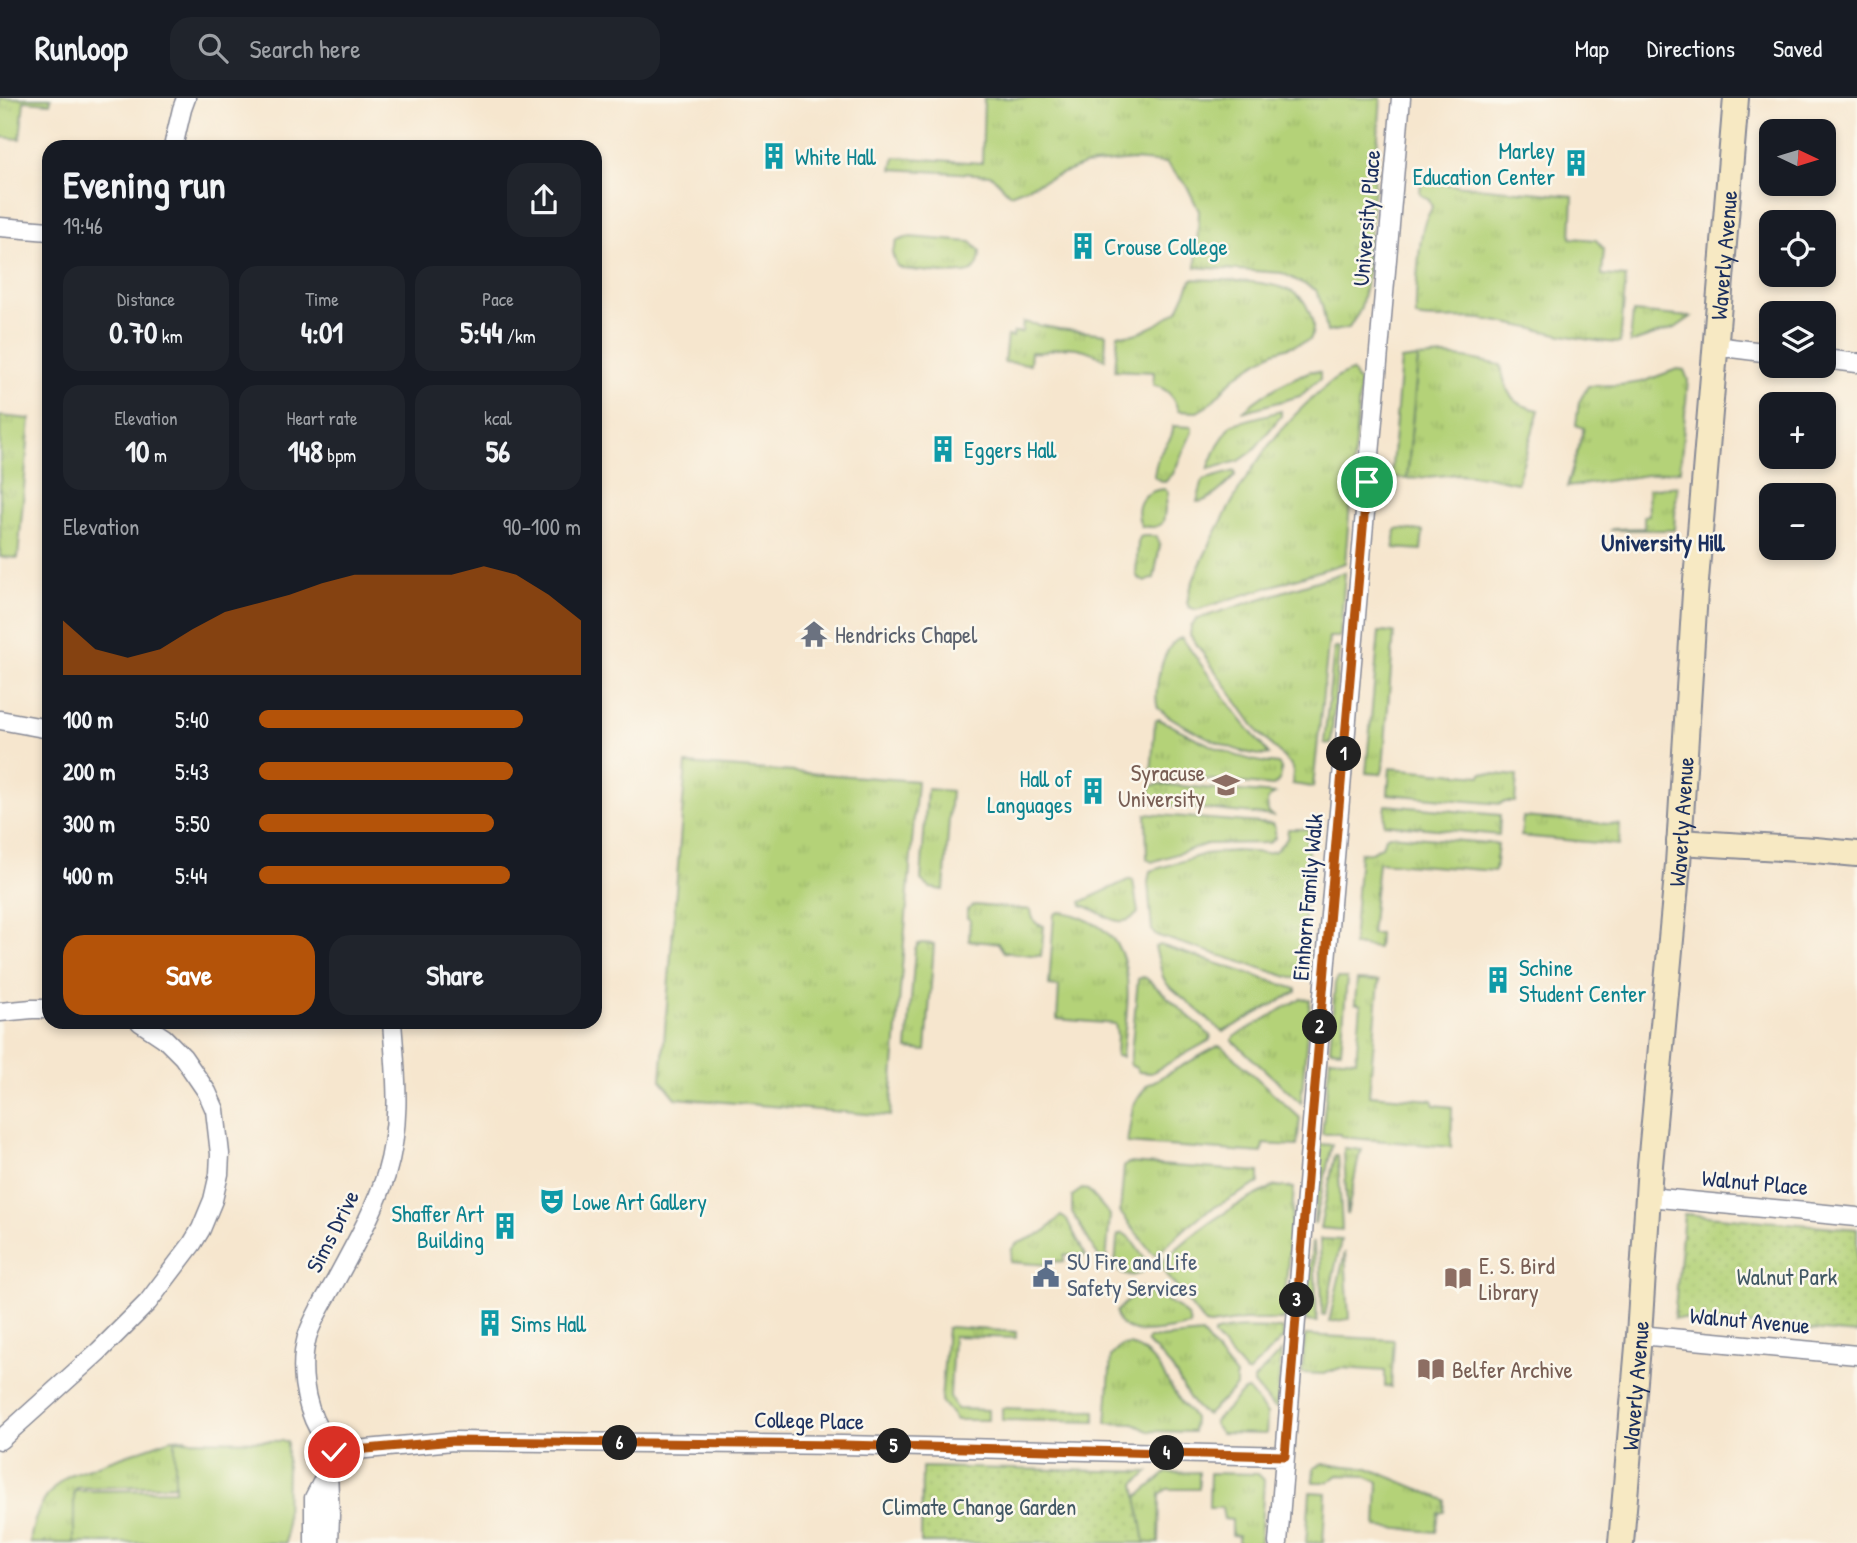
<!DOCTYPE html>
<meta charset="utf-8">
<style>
:root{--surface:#171b24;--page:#20242c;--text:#f1f3f6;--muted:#9ea1a6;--line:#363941;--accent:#b45309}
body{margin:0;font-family:"Patrick Hand",sans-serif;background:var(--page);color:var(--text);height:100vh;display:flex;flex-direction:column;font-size:26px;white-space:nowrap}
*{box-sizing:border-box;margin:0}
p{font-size:23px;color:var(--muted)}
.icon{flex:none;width:38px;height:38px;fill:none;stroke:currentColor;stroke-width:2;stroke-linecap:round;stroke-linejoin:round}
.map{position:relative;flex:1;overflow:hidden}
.side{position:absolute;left:42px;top:42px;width:560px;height:889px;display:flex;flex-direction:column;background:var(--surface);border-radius:21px;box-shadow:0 4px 10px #0003}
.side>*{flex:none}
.needle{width:46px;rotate:94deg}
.controls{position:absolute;left:1759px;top:21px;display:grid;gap:14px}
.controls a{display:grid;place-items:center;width:77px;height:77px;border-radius:14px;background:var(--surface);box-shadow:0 4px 10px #0003;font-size:35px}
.pin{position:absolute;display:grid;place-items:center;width:60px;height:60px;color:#fff;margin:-30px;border:4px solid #fff;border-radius:50%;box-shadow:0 2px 7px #0007}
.km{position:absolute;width:35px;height:35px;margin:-18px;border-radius:50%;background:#222;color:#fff;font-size:19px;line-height:35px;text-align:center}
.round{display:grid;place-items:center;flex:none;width:74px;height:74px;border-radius:21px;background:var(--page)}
.summary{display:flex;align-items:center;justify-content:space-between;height:119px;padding:0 21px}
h1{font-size:38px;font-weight:700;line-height:52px}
.stats{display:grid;grid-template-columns:repeat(3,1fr);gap:10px;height:119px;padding:7px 21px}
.stats div{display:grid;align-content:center;border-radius:18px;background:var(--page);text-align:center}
.stats b{font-size:30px;font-weight:700}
.stats small{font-size:19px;font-weight:400}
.stats p{font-size:19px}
.chart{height:196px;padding:14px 21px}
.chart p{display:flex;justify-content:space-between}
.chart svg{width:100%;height:126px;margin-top:7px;fill:var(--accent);opacity:.7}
.button{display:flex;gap:14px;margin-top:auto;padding:14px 21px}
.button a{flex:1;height:80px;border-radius:21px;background:var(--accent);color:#fff;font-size:28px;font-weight:700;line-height:80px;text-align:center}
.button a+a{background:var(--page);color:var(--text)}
ul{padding:0 21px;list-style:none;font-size:23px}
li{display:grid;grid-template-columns:112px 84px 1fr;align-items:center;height:52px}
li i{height:18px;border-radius:9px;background:var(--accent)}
header{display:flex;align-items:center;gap:42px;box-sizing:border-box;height:98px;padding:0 35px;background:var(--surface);border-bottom:2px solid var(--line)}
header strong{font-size:33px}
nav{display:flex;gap:38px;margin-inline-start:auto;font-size:24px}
.search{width:490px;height:63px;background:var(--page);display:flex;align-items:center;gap:18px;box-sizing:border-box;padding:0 24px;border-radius:21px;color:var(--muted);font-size:26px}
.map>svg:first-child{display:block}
.grass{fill:url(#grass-tufts);stroke:#68806b;stroke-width:2}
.park{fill:url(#park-dots);stroke:#68806b;stroke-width:2}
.garden{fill:#b4d278;stroke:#68806b;stroke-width:2}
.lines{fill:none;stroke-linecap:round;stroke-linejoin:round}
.street-casing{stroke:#888a96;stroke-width:21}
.secondary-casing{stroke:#888a96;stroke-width:28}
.street{stroke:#fff;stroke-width:18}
.secondary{stroke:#f7e9c3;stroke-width:24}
.route-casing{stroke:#fff;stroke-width:14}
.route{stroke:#b45309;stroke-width:9}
.labels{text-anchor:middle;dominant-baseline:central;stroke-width:5;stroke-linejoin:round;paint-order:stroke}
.culture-label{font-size:23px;fill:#0d838f;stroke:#fbf7ec;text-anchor:start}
.street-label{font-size:23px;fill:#1b2f5e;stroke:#fbf7ec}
.worship-label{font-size:23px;fill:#5b616d;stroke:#fbf7ec;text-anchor:start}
.education-label{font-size:23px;fill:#785e54;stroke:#fbf7ec;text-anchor:start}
.service-label{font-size:23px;fill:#4e5e75;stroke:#fbf7ec;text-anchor:start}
.park-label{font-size:23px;fill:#415864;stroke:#fbf7ec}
.neighbourhood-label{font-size:24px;font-weight:bold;fill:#1b2f5e;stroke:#fbf7ec}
</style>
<header>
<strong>Runloop</strong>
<div class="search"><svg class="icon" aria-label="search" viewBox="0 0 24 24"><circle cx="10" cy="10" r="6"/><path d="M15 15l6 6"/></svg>Search here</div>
<nav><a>Map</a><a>Directions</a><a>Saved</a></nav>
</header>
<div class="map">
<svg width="1857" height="1445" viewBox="0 0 1857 1445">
<defs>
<pattern id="grass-tufts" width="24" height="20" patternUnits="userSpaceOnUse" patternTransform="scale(1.75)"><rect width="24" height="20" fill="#b4d278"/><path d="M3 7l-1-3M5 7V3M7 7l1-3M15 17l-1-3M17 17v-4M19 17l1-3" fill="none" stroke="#9ab56a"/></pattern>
<pattern id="park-dots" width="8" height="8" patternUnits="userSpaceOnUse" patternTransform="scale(1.75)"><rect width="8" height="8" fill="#b4d278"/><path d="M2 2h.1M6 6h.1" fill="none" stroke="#9ab56a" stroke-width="1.8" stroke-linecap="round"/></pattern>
</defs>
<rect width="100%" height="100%" fill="#fbf7ec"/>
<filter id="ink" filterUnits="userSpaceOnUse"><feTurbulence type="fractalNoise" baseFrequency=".0143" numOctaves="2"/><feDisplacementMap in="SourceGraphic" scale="14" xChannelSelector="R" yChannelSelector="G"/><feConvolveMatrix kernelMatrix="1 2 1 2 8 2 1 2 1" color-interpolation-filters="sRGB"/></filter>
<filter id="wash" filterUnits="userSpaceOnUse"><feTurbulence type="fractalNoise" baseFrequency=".00686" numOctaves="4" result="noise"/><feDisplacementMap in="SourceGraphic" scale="28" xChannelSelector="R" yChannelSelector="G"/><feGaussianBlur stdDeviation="1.57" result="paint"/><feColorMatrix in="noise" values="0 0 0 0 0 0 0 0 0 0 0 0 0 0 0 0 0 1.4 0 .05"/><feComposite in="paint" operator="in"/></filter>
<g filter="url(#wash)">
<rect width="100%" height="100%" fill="#f6e6ce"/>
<!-- grass -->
<path class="grass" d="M 0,0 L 51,0 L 50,5 L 24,3 L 20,41 L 0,39 Z
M 984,0 L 1381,0 L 1366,189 C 1362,197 1363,207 1359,214 C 1356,220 1352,223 1349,230 L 1327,234 L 1322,207 L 1316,192 L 1282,175 L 1196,169 L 1199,113 L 1187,88 L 1166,65 L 1133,62 L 1084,67 L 1010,96 L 991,77 L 892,71 L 895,59 L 982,65 Z
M 1421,84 L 1573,98 L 1571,140 L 1596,142 L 1604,151 L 1602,177 L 1626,179 L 1620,245 C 1573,243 1528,227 1481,221 C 1460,218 1437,224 1416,219 C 1415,203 1419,138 1425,124 C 1427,118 1430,115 1432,109 L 1429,102 L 1420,96 Z
M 909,139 L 971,144 L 980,153 C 980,161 979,169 972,173 C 962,179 916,172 903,171 L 897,168 L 892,155 L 897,143 Z
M 1192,181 C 1220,183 1283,180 1302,201 C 1306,205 1308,211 1310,216 C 1314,226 1314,232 1310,242 L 1274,254 L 1257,264 L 1236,278 L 1209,307 L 1197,314 L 1178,313 C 1174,298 1168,291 1153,287 L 1154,274 L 1115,272 L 1118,236 L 1130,237 L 1141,234 L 1156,227 L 1178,212 Z
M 1633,214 L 1691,219 L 1675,230 L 1630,245 Z
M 1023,224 L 1059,231 L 1106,236 L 1105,261 C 1090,252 1072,246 1054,251 C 1043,254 1043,255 1031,254 L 1030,266 L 1004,264 L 1007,238 L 1013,239 L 1014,234 L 1022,234 Z
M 1445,258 L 1465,260 L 1501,267 C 1505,293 1510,307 1539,312 L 1517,385 L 1484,378 L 1458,376 L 1407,381 L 1418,260 Z
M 1677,271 L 1684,272 L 1688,282 L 1680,372 L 1567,389 L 1584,330 L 1576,327 L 1579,304 L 1588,288 L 1620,287 L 1642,284 Z
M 1311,273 L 1320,274 L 1320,281 L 1300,298 L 1242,314 C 1263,295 1285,283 1311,273 Z
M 1352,273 L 1360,287 L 1345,465 L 1196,512 L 1189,509 L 1187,505 C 1190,486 1200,467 1208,450 C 1236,393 1268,338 1316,297 C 1327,287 1338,277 1352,273 Z
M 1281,313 L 1281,318 L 1252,354 L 1239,363 L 1208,371 L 1218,347 L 1232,326 Z
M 0,318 L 30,321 L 18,460 L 0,459 Z
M 1173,328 L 1192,329 L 1192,334 L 1173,376 L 1165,384 L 1157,381 L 1154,378 C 1155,372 1156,365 1158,360 C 1163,348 1174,341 1173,328 Z
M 1235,373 L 1235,378 C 1226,387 1210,404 1197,404 L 1203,382 Z
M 1677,388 L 1674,432 L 1611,432 L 1612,431 L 1644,430 L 1644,418 L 1649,417 L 1648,391 Z
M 1165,391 L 1168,395 L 1163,424 C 1158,431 1148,429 1141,428 C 1133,407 1143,392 1165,391 Z
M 1143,438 L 1156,438 L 1160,447 L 1154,480 L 1145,484 L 1138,480 L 1136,476 L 1138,444 L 1140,439 Z
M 1345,474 L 1340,539 L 1329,539 L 1313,689 L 1292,686 L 1293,674 L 1291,667 L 1259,635 L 1190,537 L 1191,529 L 1197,521 Z
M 1379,534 L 1394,535 L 1383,670 L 1381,676 L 1366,675 Z
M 1182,540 L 1241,622 L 1269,656 C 1247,663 1176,626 1158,610 C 1152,594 1163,543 1182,540 Z
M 1334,550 L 1339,550 L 1331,646 L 1324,645 Z
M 1159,621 C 1198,641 1233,663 1278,666 L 1281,670 C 1282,678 1280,683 1273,688 L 1151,676 L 1155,624 L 1156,622 Z
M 686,666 L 917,683 L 890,1018 L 676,1000 L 661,982 Z
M 1390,670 L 1481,678 L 1482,675 L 1517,678 L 1515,704 L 1502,704 L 1501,706 L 1388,696 Z
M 1158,686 L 1275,696 L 1270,699 L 1267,704 L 1268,714 L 1273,718 L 1155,706 L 1148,698 L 1151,688 Z
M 927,691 L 951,693 L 944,792 L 930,790 L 921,782 Z
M 1386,707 L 1500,717 L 1499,737 L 1384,726 Z
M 1146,716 L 1272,726 L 1275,730 L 1275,740 L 1269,745 L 1207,746 L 1152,764 L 1147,761 Z
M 1523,719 L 1620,727 L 1619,747 L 1521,738 Z
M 1288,731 L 1309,731 L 1301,875 L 1297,880 L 1292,880 L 1155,837 L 1152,832 L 1148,784 L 1150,773 L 1205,756 L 1236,753 L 1266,755 L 1275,753 L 1287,741 Z
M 1389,737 L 1498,746 L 1495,773 L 1378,764 L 1371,836 L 1379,836 L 1378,850 L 1353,847 L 1360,755 L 1371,754 L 1382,748 L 1386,739 Z
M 1128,782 L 1133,782 L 1138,815 C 1120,835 1102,813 1082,807 L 1081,804 Z
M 974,807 L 1031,812 C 1032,820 1034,827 1044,828 L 1041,858 L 1004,854 L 998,845 L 969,843 L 970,821 L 967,820 L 967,812 Z
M 1058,814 C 1069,814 1079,818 1089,823 C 1143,847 1126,912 1122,959 L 1116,958 L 1117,936 L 1115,926 L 1057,921 L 1059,889 L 1049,888 L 1054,817 Z
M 922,845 L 934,846 L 926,953 L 907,951 L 915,852 L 918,846 Z
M 1160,847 L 1296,891 L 1296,894 L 1223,934 L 1167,886 L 1163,879 L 1155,849 Z
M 1143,879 L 1146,880 L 1211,938 L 1210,942 L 1151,975 L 1139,974 L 1136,970 L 1130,967 L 1138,881 Z
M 1338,880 L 1347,880 L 1341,952 L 1330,951 L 1335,885 Z
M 1357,882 L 1379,883 L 1369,997 L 1432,1002 L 1434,1007 L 1452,1009 L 1451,1049 L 1341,1039 L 1340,1036 L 1322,1036 L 1330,960 L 1356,962 L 1361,907 L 1355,905 Z
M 1301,900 L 1310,902 L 1301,1005 L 1232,942 L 1234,939 Z
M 1218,948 L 1223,949 L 1300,1020 L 1297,1048 L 1263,1046 L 1262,1055 L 1127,1045 L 1133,1008 L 1147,987 Z
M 1320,1046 L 1332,1047 L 1315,1125 L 1314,1125 Z
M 1344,1050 L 1362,1052 L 1359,1058 L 1347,1117 Z
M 1335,1057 L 1338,1057 L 1342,1132 L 1320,1130 Z
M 1128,1065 L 1259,1074 L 1259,1085 L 1204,1115 L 1188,1128 L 1156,1157 L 1153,1156 L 1120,1114 L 1124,1069 Z
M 1275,1088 L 1294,1090 L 1283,1222 L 1244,1222 L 1210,1227 L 1205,1226 L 1163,1172 L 1161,1168 L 1163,1163 C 1199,1129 1230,1109 1275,1088 Z
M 1082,1091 L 1088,1092 L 1110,1117 L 1106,1164 L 1101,1163 L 1072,1114 L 1072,1098 Z
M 1061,1118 L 1067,1122 L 1086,1158 L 1064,1157 L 1064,1164 L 1051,1163 L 1050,1167 L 1010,1164 L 1012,1151 L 1016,1146 L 1043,1135 Z
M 1123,1135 L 1130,1140 L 1146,1163 L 1145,1170 C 1137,1181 1123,1179 1115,1170 L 1117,1141 L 1118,1137 Z
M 1320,1141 L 1341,1142 L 1325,1217 L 1322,1217 Z
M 1312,1145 L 1314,1145 L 1317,1224 L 1306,1223 Z
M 1345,1154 L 1349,1221 L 1329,1224 Z
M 1140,1190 C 1155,1198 1191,1210 1190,1228 C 1169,1231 1119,1245 1116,1214 Z
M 950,1229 L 1016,1234 L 1016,1240 L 953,1238 L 950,1298 L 956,1311 L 988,1312 L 988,1322 L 956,1322 L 941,1303 L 947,1230 Z
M 1283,1231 L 1283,1240 L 1248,1275 L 1246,1275 L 1214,1238 L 1214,1235 C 1235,1228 1261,1231 1283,1231 Z
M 1202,1236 L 1236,1278 L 1236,1289 L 1207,1317 C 1188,1308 1183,1284 1170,1268 C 1164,1259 1154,1252 1147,1244 L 1148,1241 Z
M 1305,1237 L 1394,1242 L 1391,1289 L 1385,1288 L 1385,1273 L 1340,1270 L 1324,1276 L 1302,1275 Z
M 1129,1247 C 1153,1251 1164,1280 1177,1298 C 1182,1306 1188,1312 1194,1320 L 1193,1334 L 1148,1333 L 1134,1326 L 1106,1325 L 1111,1258 L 1121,1248 Z
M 1281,1254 L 1277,1310 L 1272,1308 L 1254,1286 L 1254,1282 Z
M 1248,1292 L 1267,1316 L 1266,1336 L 1221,1335 L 1216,1330 L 1214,1324 L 1244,1293 Z
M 1002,1310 L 1095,1313 L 1095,1324 L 1002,1322 Z
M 186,1340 L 186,1387 L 76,1390 L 76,1445 L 30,1445 C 34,1414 44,1396 69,1377 L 172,1341 Z
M 1323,1366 L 1368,1370 L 1445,1402 L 1444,1414 L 1439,1415 L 1436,1434 L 1376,1429 L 1378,1384 L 1365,1378 L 1338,1377 L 1329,1384 L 1313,1384 L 1314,1370 Z
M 1199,1374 L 1199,1391 L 1167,1391 L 1160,1396 L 1159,1445 L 1105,1445 L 1105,1426 L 1166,1375 Z
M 1210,1375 L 1258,1376 L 1264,1382 L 1260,1445 L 1238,1445 L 1238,1438 L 1232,1437 L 1232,1422 L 1224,1421 L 1222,1410 L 1209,1410 Z
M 1310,1394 L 1326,1395 L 1323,1445 L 1306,1445 Z"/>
<!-- park -->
<path class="park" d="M 1684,1116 L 1857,1131 L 1857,1236 L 1674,1220 Z
M 922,1369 L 1149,1374 L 1135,1386 L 1145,1445 L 921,1445 Z"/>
<!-- garden -->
<path class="garden" d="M 1418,260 L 1407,381 L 1391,380 L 1401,262 Z
M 1396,431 L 1423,433 L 1421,452 L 1394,450 Z
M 175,1342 L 287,1343 L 286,1445 L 74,1445 L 74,1393 L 175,1392 Z"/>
</g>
<g filter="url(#ink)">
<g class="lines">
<defs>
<path id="street" d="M 173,49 L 182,11 L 186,0
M 0,129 L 49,133
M 1715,248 L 1771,255
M 1824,261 L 1857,265
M 0,622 L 49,631
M 0,914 L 32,911 L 49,911
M 1649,1099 L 1857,1119
M 1639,1237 L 1857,1257
M 0,1342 L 99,1253 L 148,1204 L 192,1146 L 201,1131 L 213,1102 L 219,1076 L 220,1056 L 215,1012 L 207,994 L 183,959 L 164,940 L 140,924
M 334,1354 L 453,1343 L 843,1347 L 1285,1358
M 334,1354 C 329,1347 323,1340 319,1332 C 304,1305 299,1269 307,1239 C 313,1219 326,1200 336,1182 C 354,1148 374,1114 386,1077 C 402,1023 396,978 392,924
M 328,1375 L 330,1417 L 329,1445
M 314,1445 L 314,1400 L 328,1373 L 334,1354
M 1278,1445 L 1312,1024 L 1401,0"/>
<g id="secondary">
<path d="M 1679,744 L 1815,752 L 1857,756"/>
<path id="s1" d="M 1621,1445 L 1639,1237 L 1650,1067 L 1678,766 L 1695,495 L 1736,0"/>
</g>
</defs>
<!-- street casing -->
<use href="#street" class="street-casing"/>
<!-- secondary casing -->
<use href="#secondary" class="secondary-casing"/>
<!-- street -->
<use href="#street" class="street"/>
<!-- secondary -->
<use href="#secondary" class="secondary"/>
</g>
</g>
<g class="lines" filter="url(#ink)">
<defs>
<path id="route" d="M 334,1354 L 453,1343 L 843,1347 L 1285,1358 L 1308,1068 L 1367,384"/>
</defs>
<!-- route casing -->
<use href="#route" class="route-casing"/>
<!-- route -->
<use href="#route" class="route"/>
</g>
<!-- icons -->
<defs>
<symbol id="building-bare" viewBox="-9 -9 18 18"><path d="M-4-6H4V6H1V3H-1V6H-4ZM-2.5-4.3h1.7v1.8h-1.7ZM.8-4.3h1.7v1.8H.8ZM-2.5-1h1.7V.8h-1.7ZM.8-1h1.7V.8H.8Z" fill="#0f9aa8" stroke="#fbf7ec" stroke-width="2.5" paint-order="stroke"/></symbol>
<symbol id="temple-bare" viewBox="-9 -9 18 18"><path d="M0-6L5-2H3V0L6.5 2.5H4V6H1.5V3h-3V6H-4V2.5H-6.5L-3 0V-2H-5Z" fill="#6b7280" stroke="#fbf7ec" stroke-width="2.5" paint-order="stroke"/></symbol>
<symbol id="university-bare" viewBox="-9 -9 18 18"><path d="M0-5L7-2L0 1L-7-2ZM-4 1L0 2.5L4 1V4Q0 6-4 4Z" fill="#8d6e63" stroke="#fbf7ec" stroke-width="2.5" paint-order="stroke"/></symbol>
<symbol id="theatre-bare" viewBox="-9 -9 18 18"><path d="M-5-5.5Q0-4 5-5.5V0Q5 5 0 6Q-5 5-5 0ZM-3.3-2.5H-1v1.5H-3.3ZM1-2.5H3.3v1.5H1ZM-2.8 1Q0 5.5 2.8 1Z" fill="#0f9aa8" stroke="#fbf7ec" stroke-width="2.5" paint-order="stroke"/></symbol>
<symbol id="civic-bare" viewBox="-9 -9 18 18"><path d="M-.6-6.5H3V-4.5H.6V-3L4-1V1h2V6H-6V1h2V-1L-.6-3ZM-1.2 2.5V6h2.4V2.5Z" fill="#5c6f8a" stroke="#fbf7ec" stroke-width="2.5" paint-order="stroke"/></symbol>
<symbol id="library-bare" viewBox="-9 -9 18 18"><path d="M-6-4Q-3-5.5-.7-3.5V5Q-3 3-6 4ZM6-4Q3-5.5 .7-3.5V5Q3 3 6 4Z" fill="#8d6e63" stroke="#fbf7ec" stroke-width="2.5" paint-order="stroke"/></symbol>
</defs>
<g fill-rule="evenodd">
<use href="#building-bare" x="755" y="39" width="38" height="38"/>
<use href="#building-bare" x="1557" y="46" width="38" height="38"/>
<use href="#building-bare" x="1064" y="129" width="38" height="38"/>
<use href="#building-bare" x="924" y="332" width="38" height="38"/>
<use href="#temple-bare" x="795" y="517" width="38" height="38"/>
<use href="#university-bare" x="1207" y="668" width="38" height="38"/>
<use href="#building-bare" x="1074" y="674" width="38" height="38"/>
<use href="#building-bare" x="1479" y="863" width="38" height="38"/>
<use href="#theatre-bare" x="533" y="1084" width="38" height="38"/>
<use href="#building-bare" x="486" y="1109" width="38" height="38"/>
<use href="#civic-bare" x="1027" y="1157" width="38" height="38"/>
<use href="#library-bare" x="1439" y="1161" width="38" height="38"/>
<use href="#building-bare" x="471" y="1206" width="38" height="38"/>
<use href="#library-bare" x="1412" y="1252" width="38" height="38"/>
</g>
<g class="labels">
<!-- culture labels -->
<g class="culture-label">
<text x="1555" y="52" text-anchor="end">Marley<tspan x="1555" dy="26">Education Center</tspan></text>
<text x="795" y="58">White Hall</text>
<text x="1104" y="148">Crouse College</text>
<text x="964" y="351">Eggers Hall</text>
<text x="1072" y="680" text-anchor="end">Hall of<tspan x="1072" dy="26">Languages</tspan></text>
<text x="1519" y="869">Schine<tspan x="1519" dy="26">Student Center</tspan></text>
<text x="573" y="1103">Lowe Art Gallery</text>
<text x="484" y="1115" text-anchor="end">Shaffer Art<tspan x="484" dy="26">Building</tspan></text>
<text x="511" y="1225">Sims Hall</text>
</g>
<!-- street labels -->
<g class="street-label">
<text transform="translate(1366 120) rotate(-85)">University Place</text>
<text stroke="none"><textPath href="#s1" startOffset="1292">Waverly Avenue</textPath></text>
<text stroke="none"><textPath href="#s1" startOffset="724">Waverly Avenue</textPath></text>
<text transform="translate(1307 799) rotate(-85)">Einhorn Family Walk</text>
<text transform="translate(1755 1084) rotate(5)">Walnut Place</text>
<text transform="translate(332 1133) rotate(-63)">Sims Drive</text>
<text transform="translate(1750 1222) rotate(5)">Walnut Avenue</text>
<text stroke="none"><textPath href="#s1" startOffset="158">Waverly Avenue</textPath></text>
<text transform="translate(809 1322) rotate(1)">College Place</text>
</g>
<!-- worship labels -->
<g class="worship-label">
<text x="835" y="536">Hendricks Chapel</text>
</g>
<!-- education labels -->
<g class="education-label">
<text x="1205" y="674" text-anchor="end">Syracuse<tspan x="1205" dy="26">University</tspan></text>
<text x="1479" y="1167">E. S. Bird<tspan x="1479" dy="26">Library</tspan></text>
<text x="1452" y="1271">Belfer Archive</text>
</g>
<!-- service labels -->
<g class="service-label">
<text x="1067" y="1163">SU Fire and Life<tspan x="1067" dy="26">Safety Services</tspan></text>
</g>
<!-- park labels -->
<g class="park-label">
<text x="1787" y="1178">Walnut Park</text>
<text x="979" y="1408">Climate Change Garden</text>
</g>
<!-- neighbourhood labels -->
<g class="neighbourhood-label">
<text x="1663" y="444">University Hill</text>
</g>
</g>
</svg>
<div class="controls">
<a><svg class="needle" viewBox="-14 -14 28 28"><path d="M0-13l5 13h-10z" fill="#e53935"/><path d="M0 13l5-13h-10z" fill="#9ea1a6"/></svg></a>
<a><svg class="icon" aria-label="locate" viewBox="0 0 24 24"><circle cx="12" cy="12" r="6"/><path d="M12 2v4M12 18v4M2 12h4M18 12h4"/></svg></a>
<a><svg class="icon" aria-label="layers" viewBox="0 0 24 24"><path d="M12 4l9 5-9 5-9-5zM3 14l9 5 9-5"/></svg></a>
<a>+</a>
<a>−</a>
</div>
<div class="pin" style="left:1367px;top:384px;background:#1e9e55"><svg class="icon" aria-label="arrive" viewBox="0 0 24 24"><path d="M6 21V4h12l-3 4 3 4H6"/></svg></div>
<div class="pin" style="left:334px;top:1354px;background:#d93025"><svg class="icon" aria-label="check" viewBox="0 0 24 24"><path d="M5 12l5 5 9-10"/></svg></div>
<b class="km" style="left:1344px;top:656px">1</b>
<b class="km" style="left:1320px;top:929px">2</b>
<b class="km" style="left:1297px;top:1202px">3</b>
<b class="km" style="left:1167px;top:1355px">4</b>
<b class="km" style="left:894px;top:1348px">5</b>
<b class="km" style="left:620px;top:1345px">6</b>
<section class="side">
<div class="summary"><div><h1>Evening run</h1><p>19:46</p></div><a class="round"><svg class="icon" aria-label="share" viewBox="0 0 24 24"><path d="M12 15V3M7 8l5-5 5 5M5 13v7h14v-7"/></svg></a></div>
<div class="stats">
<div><p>Distance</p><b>0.70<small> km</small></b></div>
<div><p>Time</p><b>4:01</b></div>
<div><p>Pace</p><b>5:44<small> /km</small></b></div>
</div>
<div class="stats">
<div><p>Elevation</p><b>10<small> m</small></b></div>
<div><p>Heart rate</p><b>148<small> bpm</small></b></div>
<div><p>kcal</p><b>56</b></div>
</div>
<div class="chart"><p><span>Elevation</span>90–100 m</p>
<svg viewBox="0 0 160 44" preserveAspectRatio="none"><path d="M0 44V25L10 35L20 38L30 35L40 28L50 22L60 19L70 16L80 12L90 9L100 9L110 9L120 9L130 6L140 9L150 16L160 25V44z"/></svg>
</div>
<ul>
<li><b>100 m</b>5:40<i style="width:82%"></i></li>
<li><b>200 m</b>5:43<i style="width:79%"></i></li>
<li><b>300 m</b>5:50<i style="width:73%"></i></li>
<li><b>400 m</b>5:44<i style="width:78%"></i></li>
</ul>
<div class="button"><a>Save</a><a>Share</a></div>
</section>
</div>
